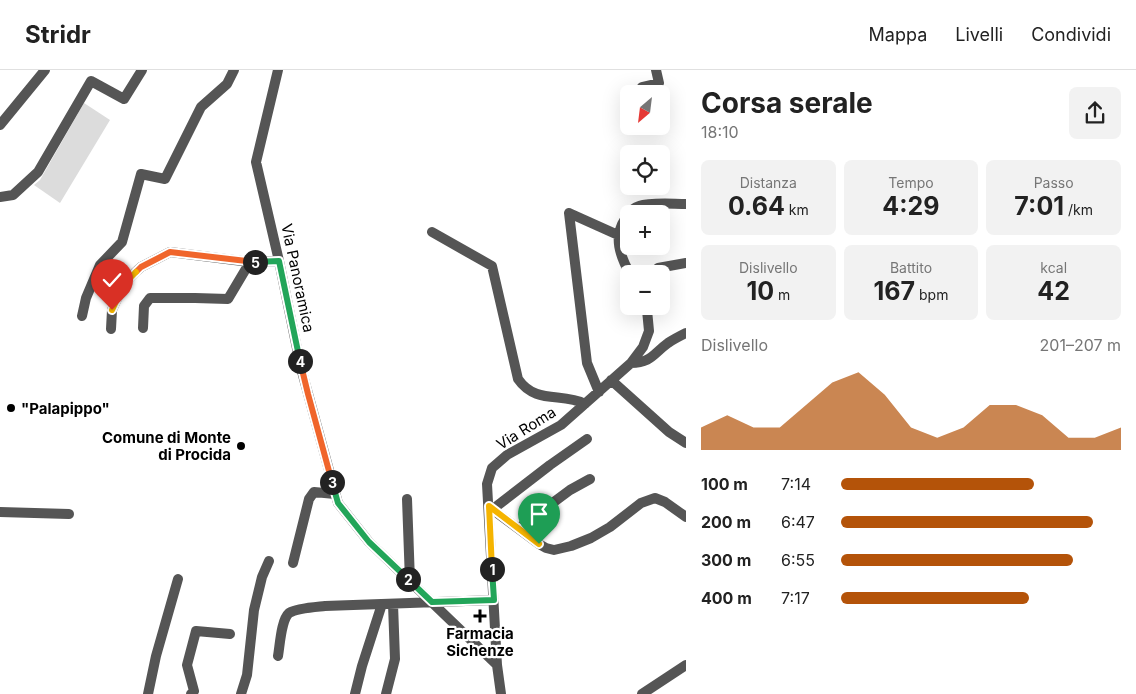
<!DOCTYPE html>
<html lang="it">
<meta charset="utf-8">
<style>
:root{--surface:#fff;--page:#f2f2f2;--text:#222;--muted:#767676;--line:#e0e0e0;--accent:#b45309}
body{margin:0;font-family:Inter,sans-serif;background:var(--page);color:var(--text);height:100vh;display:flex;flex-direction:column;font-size:19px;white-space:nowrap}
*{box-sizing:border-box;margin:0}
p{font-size:16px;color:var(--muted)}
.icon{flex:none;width:28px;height:28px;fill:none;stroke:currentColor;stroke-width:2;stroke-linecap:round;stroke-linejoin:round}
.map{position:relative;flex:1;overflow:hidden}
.drawer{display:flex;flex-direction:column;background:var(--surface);width:450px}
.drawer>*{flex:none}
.needle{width:32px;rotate:208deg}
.buttons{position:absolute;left:620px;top:15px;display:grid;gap:10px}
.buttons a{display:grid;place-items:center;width:50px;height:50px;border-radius:8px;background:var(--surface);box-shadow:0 5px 20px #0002;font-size:25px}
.pin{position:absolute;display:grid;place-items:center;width:42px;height:42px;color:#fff;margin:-51px -21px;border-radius:50% 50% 50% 0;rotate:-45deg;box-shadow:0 0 5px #0007}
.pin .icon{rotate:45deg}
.km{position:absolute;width:25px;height:25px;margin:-12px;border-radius:50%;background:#222;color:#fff;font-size:14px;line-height:25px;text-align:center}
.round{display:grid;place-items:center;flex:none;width:52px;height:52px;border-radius:8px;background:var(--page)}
.headline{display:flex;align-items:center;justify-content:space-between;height:85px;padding:0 15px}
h1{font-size:28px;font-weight:700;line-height:38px}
.stats{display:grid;grid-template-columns:repeat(3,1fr);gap:8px;height:85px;padding:5px 15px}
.stats div{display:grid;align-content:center;border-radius:8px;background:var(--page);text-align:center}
.stats b{font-size:25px;font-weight:700}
.stats small{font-size:14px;font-weight:400}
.stats p{font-size:14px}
.chart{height:140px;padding:10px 15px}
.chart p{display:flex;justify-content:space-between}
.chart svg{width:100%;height:90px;margin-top:5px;fill:var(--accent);opacity:.7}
ul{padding:0 15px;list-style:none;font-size:16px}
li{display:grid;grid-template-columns:80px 60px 1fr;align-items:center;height:38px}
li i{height:12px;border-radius:6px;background:var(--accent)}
header{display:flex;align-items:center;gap:30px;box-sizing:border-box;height:70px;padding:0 25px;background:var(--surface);border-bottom:1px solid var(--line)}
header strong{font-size:24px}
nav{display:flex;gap:28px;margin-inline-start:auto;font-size:18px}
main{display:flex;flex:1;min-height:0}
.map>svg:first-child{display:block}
.green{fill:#dcdcdc}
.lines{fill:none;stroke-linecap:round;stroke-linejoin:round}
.minor{stroke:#555;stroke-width:10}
.split-1-casing{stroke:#fff;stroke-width:10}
.split-2-casing{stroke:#fff;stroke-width:10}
.split-3-casing{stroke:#fff;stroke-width:10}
.split-4-casing{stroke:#fff;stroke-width:10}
.split-5-casing{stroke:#fff;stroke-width:10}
.split-6-casing{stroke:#fff;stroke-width:10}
.split-7-casing{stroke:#fff;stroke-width:10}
.split-1{stroke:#f5b400;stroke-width:6}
.split-2{stroke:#22a559;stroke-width:6}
.split-3{stroke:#22a559;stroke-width:6}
.split-4{stroke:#f0652b;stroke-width:6}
.split-5{stroke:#22a559;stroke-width:6}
.split-6{stroke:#f0652b;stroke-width:6}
.split-7{stroke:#f5b400;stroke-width:6}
.poi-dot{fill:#000;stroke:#fff;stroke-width:2}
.labels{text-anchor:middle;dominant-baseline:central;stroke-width:4.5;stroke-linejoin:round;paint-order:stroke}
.street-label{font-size:15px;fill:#000;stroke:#fff}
.poi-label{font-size:15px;font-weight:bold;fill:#000;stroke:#fff;text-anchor:start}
</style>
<header>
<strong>Stridr</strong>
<nav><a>Mappa</a><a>Livelli</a><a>Condividi</a></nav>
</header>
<main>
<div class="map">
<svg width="686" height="624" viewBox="0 0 686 624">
<rect width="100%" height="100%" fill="#fff"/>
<!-- green -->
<path class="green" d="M 84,33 L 110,50 L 60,133 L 34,115 L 40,110 Z"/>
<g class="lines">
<!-- minor -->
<path class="minor" d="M 278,0 L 256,92 L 279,191 L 301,298 L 338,433 L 369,472 L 497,595
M 642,17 L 659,13 L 656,0
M 0,55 L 45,0
M 0,127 L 13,125 L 38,102 L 91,11 L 124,29 L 142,0
M 569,143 L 587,293 L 599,322
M 569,143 L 618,165
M 432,162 L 492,196 L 518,309 C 536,335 562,322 585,334
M 630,204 C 620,186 613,167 625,149 C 628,143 632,138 639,136 C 651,132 672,134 686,134
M 651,204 L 658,198 L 686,193
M 82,246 L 86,228 L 100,195 L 122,172 L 141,104 L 165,109 L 201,37 L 227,14 L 234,0
M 143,258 L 144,236 L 150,228 L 195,228 L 228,229 L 250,192
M 111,259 L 112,240 L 124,213 L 141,197 L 170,182 L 250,192 L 279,191
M 631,293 C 651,293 653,284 668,273 C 674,269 680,266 686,263
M 611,310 L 669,362 L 686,373
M 407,429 L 410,511
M 489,437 L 539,474 L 546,478 L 554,480 L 571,476 L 591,468 L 610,457 L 641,433 L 655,428 L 665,432 L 686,447
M 493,439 L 550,395 L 587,369
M 0,442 L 69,444
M 519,458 L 570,420 L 590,409
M 293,493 L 309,429 L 314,422 L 335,424
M 278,586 C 280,575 281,550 289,543 C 297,538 316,537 325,536 L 494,530
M 148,624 L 156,586 L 178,509
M 191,624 L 194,621 L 187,595 L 196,561 L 230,564
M 241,624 L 247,605 L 254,540 L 262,507 L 269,491
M 355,624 L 362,596 L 382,534
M 386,624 L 395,589 L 393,534
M 501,624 L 497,595 L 487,414 L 492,398 L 507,385 L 561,355 L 631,293 L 643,277 L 649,261 L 647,240 L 645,236
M 642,624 L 686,595"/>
</g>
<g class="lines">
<defs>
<path id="split-1" d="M 492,499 L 489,436 L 539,474"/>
<path id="split-2" d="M 408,509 L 432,532 L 494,530 L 492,499"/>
<path id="split-3" d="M 332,412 L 338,433 L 369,472 L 408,509"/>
<path id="split-4" d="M 300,291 L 308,324 L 332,412"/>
<path id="split-5" d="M 255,192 L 279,191 L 300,291"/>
<path id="split-6" d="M 136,202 L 141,197 L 170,182 L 255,192"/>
<path id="split-7" d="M 112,240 L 124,214 L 136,202"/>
</defs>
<!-- split-1 casing -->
<use href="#split-1" class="split-1-casing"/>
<!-- split-2 casing -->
<use href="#split-2" class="split-2-casing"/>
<!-- split-3 casing -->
<use href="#split-3" class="split-3-casing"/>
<!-- split-4 casing -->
<use href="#split-4" class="split-4-casing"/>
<!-- split-5 casing -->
<use href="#split-5" class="split-5-casing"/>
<!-- split-6 casing -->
<use href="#split-6" class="split-6-casing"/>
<!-- split-7 casing -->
<use href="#split-7" class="split-7-casing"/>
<!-- split-1 -->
<use href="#split-1" class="split-1"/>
<!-- split-2 -->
<use href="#split-2" class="split-2"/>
<!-- split-3 -->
<use href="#split-3" class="split-3"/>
<!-- split-4 -->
<use href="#split-4" class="split-4"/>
<!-- split-5 -->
<use href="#split-5" class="split-5"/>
<!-- split-6 -->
<use href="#split-6" class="split-6"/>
<!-- split-7 -->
<use href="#split-7" class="split-7"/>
</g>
<!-- markers -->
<g class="poi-dot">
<circle cx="11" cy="338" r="5"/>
<circle cx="241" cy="376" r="5"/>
<path d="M477.5 538.5h5v5h5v5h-5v5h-5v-5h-5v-5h5z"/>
</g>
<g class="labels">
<!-- street labels -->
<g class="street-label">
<text transform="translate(298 208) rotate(78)">Via Panoramica</text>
<text transform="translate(526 358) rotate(-32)">Via Roma</text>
</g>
<!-- poi labels -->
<g class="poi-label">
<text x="21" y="338">"Palapippo"</text>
<text x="231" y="367" text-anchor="end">Comune di Monte<tspan x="231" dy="17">di Procida</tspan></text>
<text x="480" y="563" text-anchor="middle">Farmacia<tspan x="480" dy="17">Sichenze</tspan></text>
</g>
</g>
</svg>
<div class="buttons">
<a><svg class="needle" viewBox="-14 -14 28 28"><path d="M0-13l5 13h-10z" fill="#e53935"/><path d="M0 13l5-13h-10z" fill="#767676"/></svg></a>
<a><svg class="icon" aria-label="locate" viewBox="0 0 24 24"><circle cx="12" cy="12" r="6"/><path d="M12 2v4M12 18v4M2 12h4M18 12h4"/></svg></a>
<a>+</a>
<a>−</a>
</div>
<div class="pin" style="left:539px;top:474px;background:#1e9e55"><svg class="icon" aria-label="arrive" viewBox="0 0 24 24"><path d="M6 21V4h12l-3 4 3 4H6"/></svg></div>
<div class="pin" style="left:112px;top:240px;background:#d93025"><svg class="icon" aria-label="check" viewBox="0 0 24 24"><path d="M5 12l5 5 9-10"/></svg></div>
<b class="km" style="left:492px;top:499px">1</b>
<b class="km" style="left:408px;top:509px">2</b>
<b class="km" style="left:332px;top:412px">3</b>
<b class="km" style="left:300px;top:291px">4</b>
<b class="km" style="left:255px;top:192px">5</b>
</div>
<section class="drawer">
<div class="headline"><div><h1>Corsa serale</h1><p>18:10</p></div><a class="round"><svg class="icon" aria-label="share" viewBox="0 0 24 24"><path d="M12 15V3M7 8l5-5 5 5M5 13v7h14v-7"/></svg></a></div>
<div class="stats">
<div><p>Distanza</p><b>0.64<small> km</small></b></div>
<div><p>Tempo</p><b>4:29</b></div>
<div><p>Passo</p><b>7:01<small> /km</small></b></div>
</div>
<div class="stats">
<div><p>Dislivello</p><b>10<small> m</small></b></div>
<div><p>Battito</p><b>167<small> bpm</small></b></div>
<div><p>kcal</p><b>42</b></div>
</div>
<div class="chart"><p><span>Dislivello</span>201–207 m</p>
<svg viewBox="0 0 160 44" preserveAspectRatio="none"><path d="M0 44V33L10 27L20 33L30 33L40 22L50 11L60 6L70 17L80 33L90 38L100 33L110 22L120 22L130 27L140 38L150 38L160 33V44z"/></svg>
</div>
<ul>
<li><b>100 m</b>7:14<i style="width:69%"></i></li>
<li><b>200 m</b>6:47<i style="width:90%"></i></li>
<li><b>300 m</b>6:55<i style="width:83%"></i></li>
<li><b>400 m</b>7:17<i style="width:67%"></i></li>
</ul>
</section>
</main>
